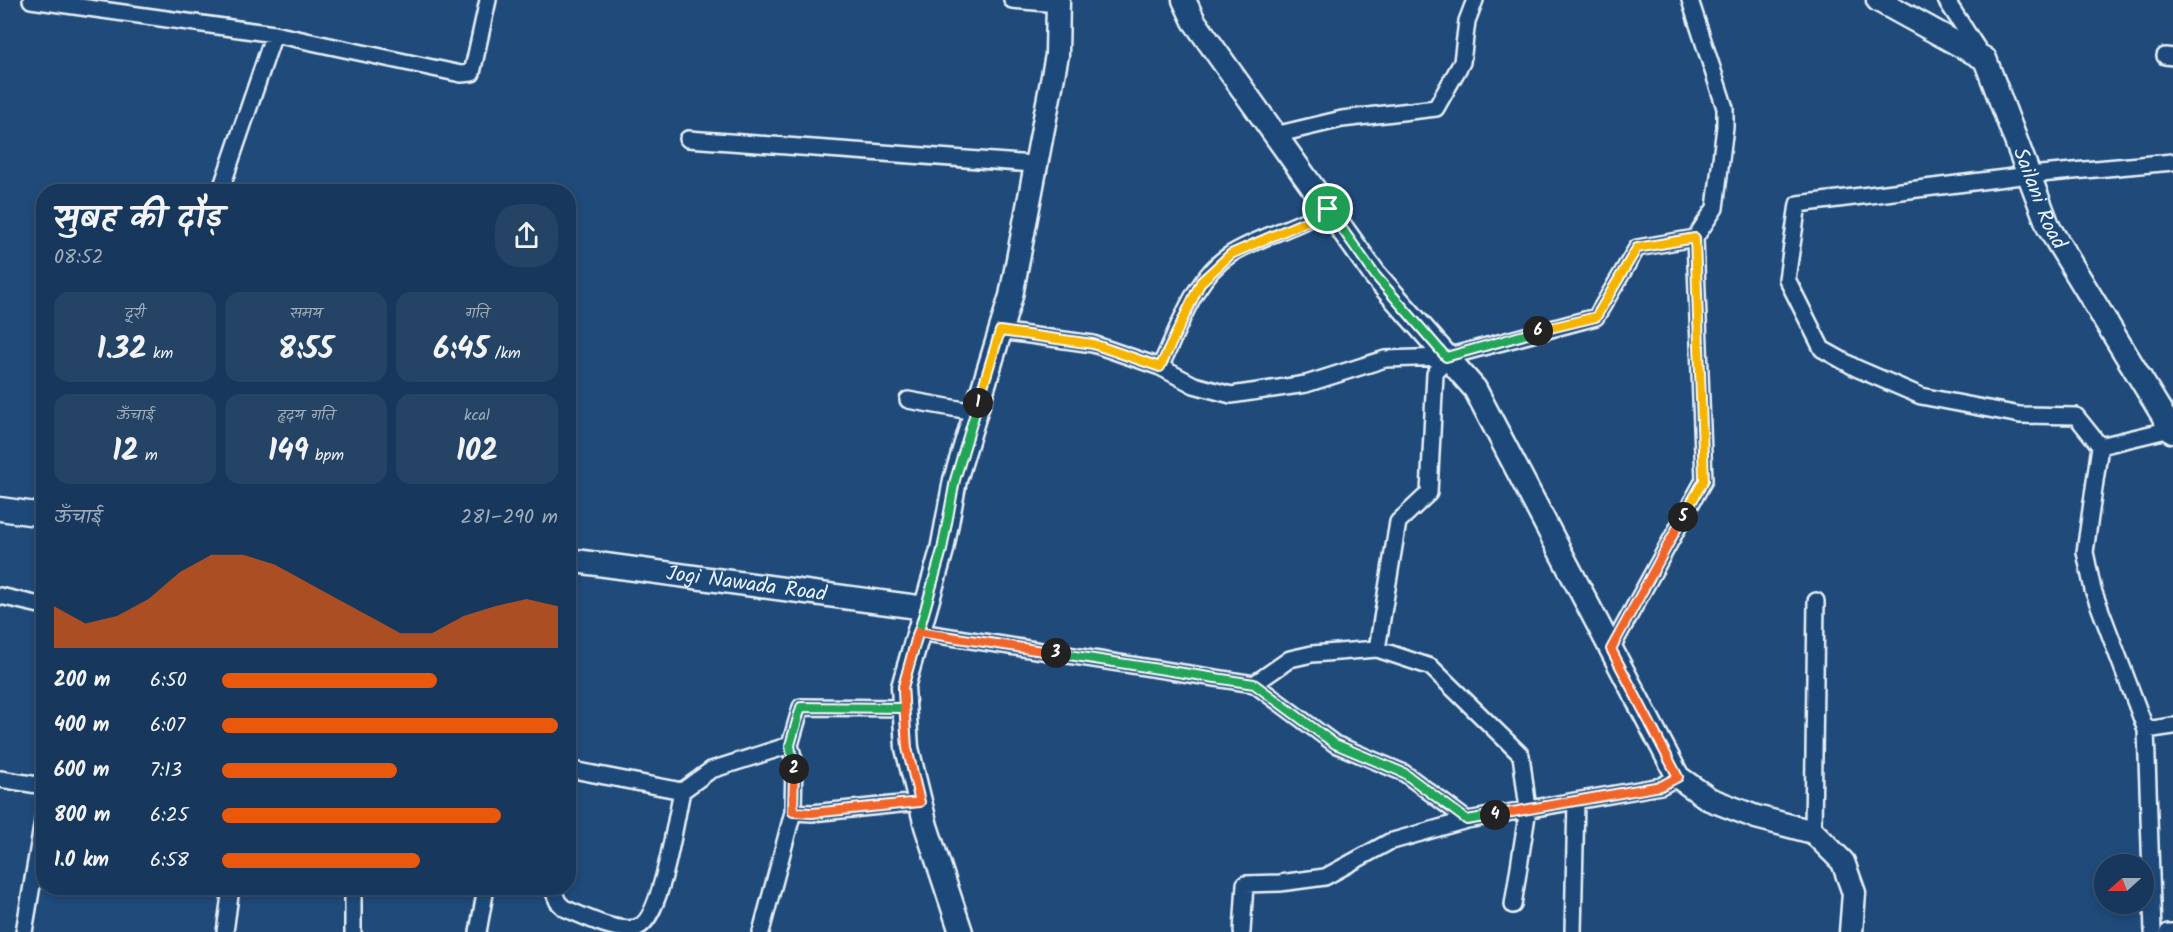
<!DOCTYPE html>
<html lang="hi">
<meta charset="utf-8">
<style>
:root{--surface:#17385c;--page:#244365;--text:#f1f3f6;--muted:#9eacbb;--line:#365272;--accent:#ea580c}
body{margin:0;font-family:Kalam,"Playpen Sans Deva",sans-serif;background:var(--page);color:var(--text);height:100vh;display:flex;flex-direction:column;font-size:22px;white-space:nowrap}
*{box-sizing:border-box;margin:0}
p{font-size:20px;color:var(--muted)}
.icon{flex:none;width:33px;height:33px;fill:none;stroke:currentColor;stroke-width:2;stroke-linecap:round;stroke-linejoin:round}
.map{position:relative;flex:1;overflow:hidden}
.sheet{position:absolute;left:36px;top:184px;width:540px;height:711px;display:flex;flex-direction:column;background:var(--surface);border-radius:24px;box-shadow:0 3px 9px #0003,0 0 0 2px var(--line)}
.sheet>*{flex:none}
.needle{width:39px;rotate:249deg}
.controls{position:absolute;left:2094px;top:854px;display:grid;gap:12px}
.controls a{display:grid;place-items:center;width:60px;height:60px;border-radius:50%;background:var(--surface);box-shadow:0 3px 9px #0003,0 0 0 2px var(--line);font-size:30px}
.pin{position:absolute;display:grid;place-items:center;width:51px;height:51px;color:#fff;margin:-26px;border:3px solid #fff;border-radius:50%;box-shadow:0 2px 6px #0007}
.km{position:absolute;width:30px;height:30px;margin:-15px;border-radius:50%;background:#222;color:#fff;font-size:16px;line-height:30px;text-align:center}
.round{display:grid;place-items:center;flex:none;width:63px;height:63px;border-radius:24px;background:var(--page)}
.headline{display:flex;align-items:center;justify-content:space-between;height:102px;padding:0 18px}
h1{font-size:33px;font-weight:600;line-height:45px}
.stats{display:grid;grid-template-columns:repeat(3,1fr);gap:9px;height:102px;padding:6px 18px}
.stats div{display:grid;align-content:center;border-radius:15px;background:var(--page);text-align:center}
.stats b{font-size:30px;font-weight:600}
.stats small{font-size:16px;font-weight:400}
.stats p{font-size:16px}
.chart{height:168px;padding:12px 18px}
.chart p{display:flex;justify-content:space-between}
.chart svg{width:100%;height:108px;margin-top:6px;fill:var(--accent);opacity:.7}
ul{padding:0 18px;list-style:none;font-size:20px}
li{display:grid;grid-template-columns:96px 72px 1fr;align-items:center;height:45px}
li i{height:15px;border-radius:8px;background:var(--accent)}
.map>svg:first-child{display:block}
.lines{fill:none;stroke-linecap:round;stroke-linejoin:round}
.street-casing{stroke:#e8f1f8;stroke-width:20}
.secondary-casing{stroke:#e8f1f8;stroke-width:27}
.street{stroke:#1f4a7a;stroke-width:15}
.secondary{stroke:#1f4a7a;stroke-width:22}
.split-1-casing{stroke:#fff;stroke-width:12}
.split-2-casing{stroke:#fff;stroke-width:12}
.split-3-casing{stroke:#fff;stroke-width:12}
.split-4-casing{stroke:#fff;stroke-width:12}
.split-5-casing{stroke:#fff;stroke-width:12}
.split-6-casing{stroke:#fff;stroke-width:12}
.split-7-casing{stroke:#fff;stroke-width:12}
.split-1{stroke:#f5b400;stroke-width:8}
.split-2{stroke:#22a559;stroke-width:8}
.split-3{stroke:#f0652b;stroke-width:8}
.split-4{stroke:#22a559;stroke-width:8}
.split-5{stroke:#f0652b;stroke-width:8}
.split-6{stroke:#f5b400;stroke-width:8}
.split-7{stroke:#22a559;stroke-width:8}
.labels{text-anchor:middle;dominant-baseline:central;stroke-width:4.5;stroke-linejoin:round;paint-order:stroke}
.street-label{font-size:21px;fill:#e8f1f8;stroke:#1f4a7a}
</style>
<div class="map">
<svg width="2173" height="932" viewBox="0 0 2173 932">
<rect width="100%" height="100%" fill="#1f4a7a"/>
<filter id="ink" filterUnits="userSpaceOnUse"><feTurbulence type="fractalNoise" baseFrequency=".0167" numOctaves="2"/><feDisplacementMap in="SourceGraphic" scale="12" xChannelSelector="R" yChannelSelector="G"/><feConvolveMatrix kernelMatrix="1 2 1 2 8 2 1 2 1" color-interpolation-filters="sRGB"/></filter>
<g filter="url(#ink)">
<g class="lines">
<defs>
<path id="street" d="M 31,0 L 274,34 L 461,74 L 472,73 L 488,0
M 1012,0 L 1058,4
M 1946,0 L 1981,54
M 2165,56 L 2173,57
M 1275,135 L 1342,119 L 1436,108 L 1462,62 L 1467,21 L 1475,0
M 688,139 L 1034,164
M 220,192 L 274,34
M 1000,331 L 1093,344 L 1160,367 L 1194,385 L 1231,395 L 1306,384 L 1385,359 L 1446,357 L 1596,317 L 1637,248 L 1695,238
M 1160,367 C 1179,329 1193,278 1231,254 C 1258,237 1298,227 1328,209
M 908,400 L 975,412
M 2100,446 L 2171,429
M 0,596 L 44,606
M 919,632 L 1254,684 L 1335,744 L 1404,773 L 1467,820
M 1377,649 L 1398,522 L 1429,493 L 1435,374 L 1446,357
M 1611,649 L 1704,480 L 1695,238 L 1715,208 L 1725,127 L 1725,108 L 1690,0
M 1254,684 L 1290,659 L 1312,654 L 1377,649 L 1431,667 L 1521,755 L 1528,809 L 1513,905
M 2146,730 L 2173,726
M 568,769 L 682,791
M 0,779 L 44,786
M 793,812 L 812,813 L 920,802
M 1813,832 L 1816,601
M 552,888 L 558,902 L 564,908 C 583,916 614,932 635,928 C 662,924 676,815 682,791 L 711,770 L 790,745
M 24,932 L 44,815
M 225,932 L 231,888
M 353,932 L 353,888
M 478,932 L 486,888
M 761,932 L 793,812 L 794,760 L 790,745 L 801,707 L 904,708
M 1242,932 L 1245,884 L 1280,883 L 1325,877 L 1389,842 L 1467,820 L 1661,786 L 1678,777
M 1573,932 L 1576,801
M 2153,932 L 2146,730 L 2093,590 L 2085,552 L 2100,446 L 2076,416 L 2020,415 L 1921,396 L 1856,368 L 1822,349 L 1787,279 L 1798,204 L 2029,175 L 2173,162
M 2168,932 L 2173,932"/>
<g id="secondary">
<path d="M 1184,0 L 1194,21 L 1375,275 L 1475,389 L 1678,777 L 1709,799 L 1756,817 L 1813,832 L 1843,862 L 1854,893 L 1851,932"/>
<path id="s1" d="M 1878,0 L 1985,59 L 2049,228 L 2173,432"/>
<path d="M 0,509 L 36,514 L 44,512"/>
<path id="s2" d="M 568,560 L 925,608"/>
<path d="M 961,932 L 926,826 L 907,748 L 903,687 L 942,550 L 955,480 L 1011,296 L 1057,55 L 1058,0"/>
</g>
</defs>
<!-- street casing -->
<use href="#street" class="street-casing"/>
<!-- secondary casing -->
<use href="#secondary" class="secondary-casing"/>
<!-- street -->
<use href="#street" class="street"/>
<!-- secondary -->
<use href="#secondary" class="secondary"/>
</g>
</g>
<g class="lines" filter="url(#ink)">
<defs>
<path id="split-1" d="M 978,403 L 1000,331 L 1093,344 L 1160,367 L 1201,282 L 1231,254 L 1307,221 L 1328,209"/>
<path id="split-2" d="M 794,769 L 790,745 L 801,707 L 904,708 L 903,687 L 942,550 L 955,480 L 978,403"/>
<path id="split-3" d="M 794,769 L 793,812 L 812,813 L 920,802 L 907,748 L 903,687 L 918,632 L 1056,653"/>
<path id="split-4" d="M 1056,653 L 1254,684 L 1335,744 L 1404,773 L 1467,820 L 1495,815"/>
<path id="split-5" d="M 1495,815 L 1661,786 L 1678,777 L 1611,649 L 1683,517"/>
<path id="split-6" d="M 1538,331 L 1596,317 L 1637,248 L 1695,238 L 1704,480 L 1683,517"/>
<path id="split-7" d="M 1328,209 L 1375,275 L 1446,357 L 1538,331"/>
</defs>
<!-- split-1 casing -->
<use href="#split-1" class="split-1-casing"/>
<!-- split-2 casing -->
<use href="#split-2" class="split-2-casing"/>
<!-- split-3 casing -->
<use href="#split-3" class="split-3-casing"/>
<!-- split-4 casing -->
<use href="#split-4" class="split-4-casing"/>
<!-- split-5 casing -->
<use href="#split-5" class="split-5-casing"/>
<!-- split-6 casing -->
<use href="#split-6" class="split-6-casing"/>
<!-- split-7 casing -->
<use href="#split-7" class="split-7-casing"/>
<!-- split-1 -->
<use href="#split-1" class="split-1"/>
<!-- split-2 -->
<use href="#split-2" class="split-2"/>
<!-- split-3 -->
<use href="#split-3" class="split-3"/>
<!-- split-4 -->
<use href="#split-4" class="split-4"/>
<!-- split-5 -->
<use href="#split-5" class="split-5"/>
<!-- split-6 -->
<use href="#split-6" class="split-6"/>
<!-- split-7 -->
<use href="#split-7" class="split-7"/>
</g>
<g class="labels">
<!-- street labels -->
<g class="street-label">
<text stroke="none"><textPath href="#s1" startOffset="272">Sailani Road</textPath></text>
<text stroke="none"><textPath href="#s2" startOffset="180">Jogi Nawada Road</textPath></text>
</g>
</g>
</svg>
<div class="controls">
<a><svg class="needle" viewBox="-14 -14 28 28"><path d="M0-13l5 13h-10z" fill="#e53935"/><path d="M0 13l5-13h-10z" fill="#9eacbb"/></svg></a>
</div>
<div class="pin" style="left:1328px;top:209px;background:#1e9e55"><svg class="icon" aria-label="arrive" viewBox="0 0 24 24"><path d="M6 21V4h12l-3 4 3 4H6"/></svg></div>
<b class="km" style="left:978px;top:403px">1</b>
<b class="km" style="left:794px;top:769px">2</b>
<b class="km" style="left:1056px;top:653px">3</b>
<b class="km" style="left:1495px;top:815px">4</b>
<b class="km" style="left:1683px;top:517px">5</b>
<b class="km" style="left:1538px;top:331px">6</b>
<section class="sheet">
<div class="headline"><div><h1>सुबह की दौड़</h1><p>08:52</p></div><a class="round"><svg class="icon" aria-label="share" viewBox="0 0 24 24"><path d="M12 15V3M7 8l5-5 5 5M5 13v7h14v-7"/></svg></a></div>
<div class="stats">
<div><p>दूरी</p><b>1.32<small> km</small></b></div>
<div><p>समय</p><b>8:55</b></div>
<div><p>गति</p><b>6:45<small> /km</small></b></div>
</div>
<div class="stats">
<div><p>ऊँचाई</p><b>12<small> m</small></b></div>
<div><p>हृदय गति</p><b>149<small> bpm</small></b></div>
<div><p>kcal</p><b>102</b></div>
</div>
<div class="chart"><p><span>ऊँचाई</span>281–290 m</p>
<svg viewBox="0 0 160 44" preserveAspectRatio="none"><path d="M0 44V27L10 34L20 31L30 24L40 13L50 6L60 6L70 10L80 17L90 24L100 31L110 38L120 38L130 31L140 27L150 24L160 27V44z"/></svg>
</div>
<ul>
<li><b>200 m</b>6:50<i style="width:64%"></i></li>
<li><b>400 m</b>6:07<i style="width:100%"></i></li>
<li><b>600 m</b>7:13<i style="width:52%"></i></li>
<li><b>800 m</b>6:25<i style="width:83%"></i></li>
<li><b>1.0 km</b>6:58<i style="width:59%"></i></li>
</ul>
</section>
</div>
